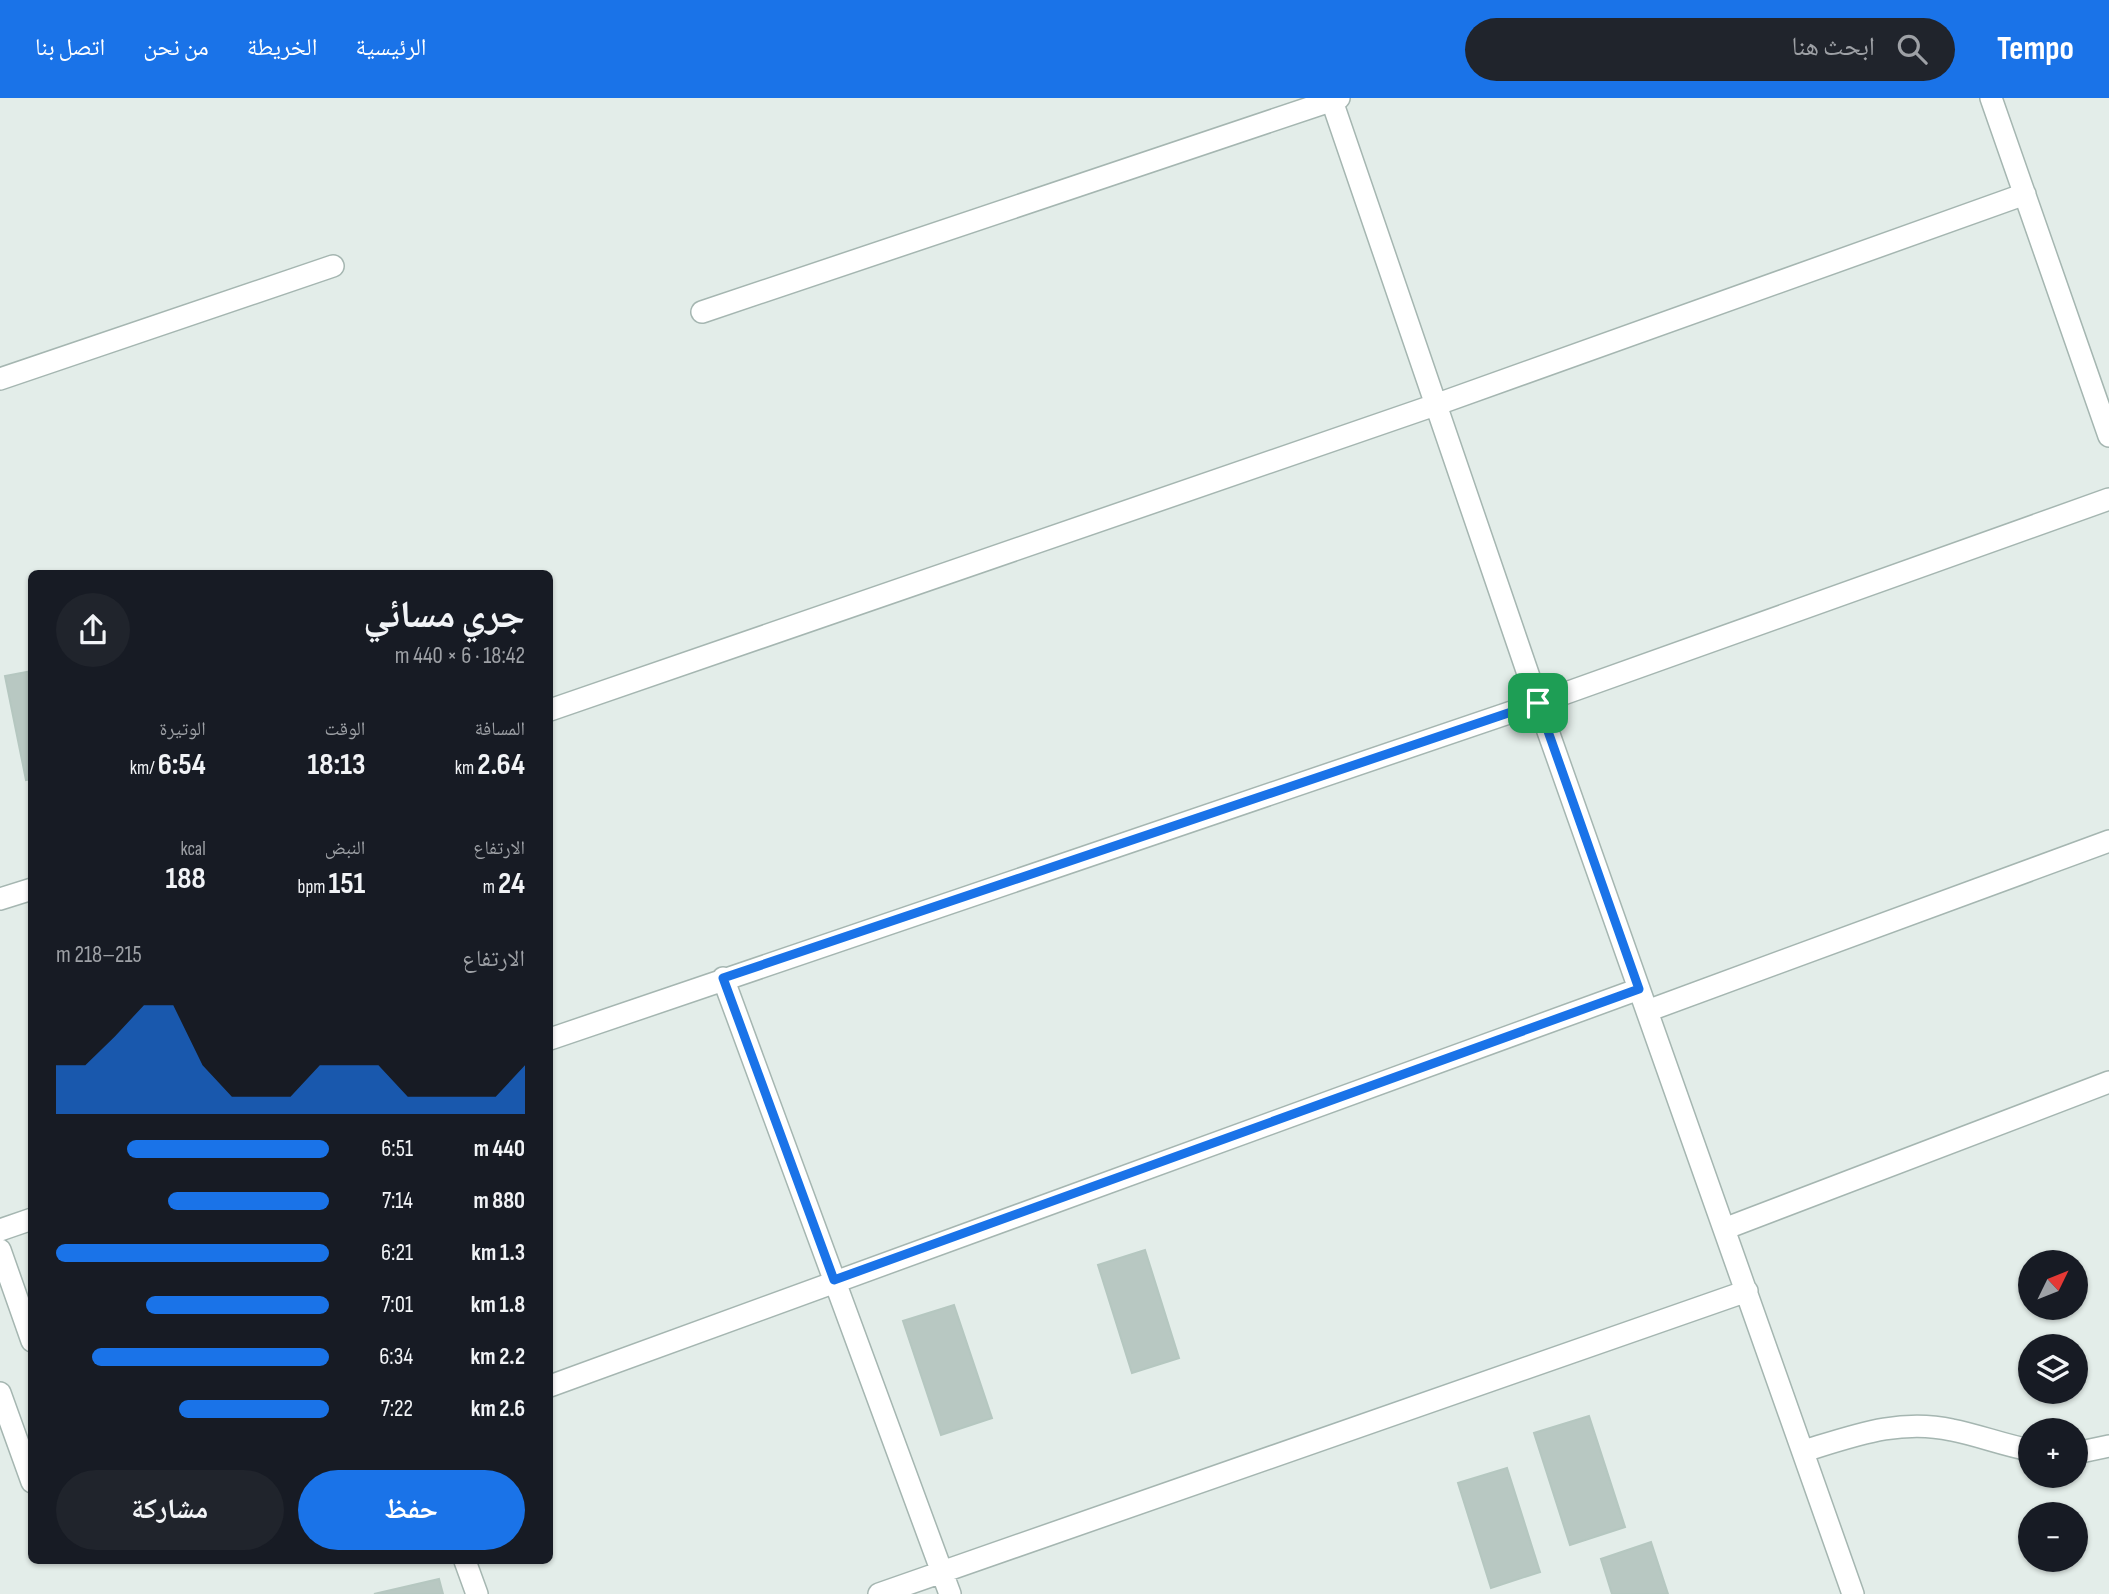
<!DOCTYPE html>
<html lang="ar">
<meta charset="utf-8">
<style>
:root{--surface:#171b24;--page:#20242c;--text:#f1f3f6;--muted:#9ea1a6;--accent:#1a73e8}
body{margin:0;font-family:"Sofia Sans Condensed","Noto Naskh Arabic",sans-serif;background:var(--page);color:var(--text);direction:rtl;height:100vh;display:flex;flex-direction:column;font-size:26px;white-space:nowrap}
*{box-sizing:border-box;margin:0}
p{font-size:23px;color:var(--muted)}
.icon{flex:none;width:38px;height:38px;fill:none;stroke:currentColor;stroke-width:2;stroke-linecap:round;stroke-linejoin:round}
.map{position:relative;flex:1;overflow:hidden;direction:ltr}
.side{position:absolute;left:28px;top:472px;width:525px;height:994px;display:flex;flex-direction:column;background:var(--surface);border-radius:10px;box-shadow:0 2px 5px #0004;direction:rtl}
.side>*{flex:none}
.needle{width:46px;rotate:47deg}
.fabs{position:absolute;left:2018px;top:1152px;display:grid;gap:14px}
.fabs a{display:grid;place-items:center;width:70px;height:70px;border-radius:50%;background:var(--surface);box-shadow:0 2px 5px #0004;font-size:35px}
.pin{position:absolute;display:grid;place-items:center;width:60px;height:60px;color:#fff;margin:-30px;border-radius:14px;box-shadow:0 4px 10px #0006}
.round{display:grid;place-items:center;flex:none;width:74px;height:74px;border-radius:37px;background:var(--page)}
.head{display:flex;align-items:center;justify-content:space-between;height:119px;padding:0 28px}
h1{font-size:38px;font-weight:700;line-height:52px}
.figures{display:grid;grid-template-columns:repeat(3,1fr);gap:10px;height:119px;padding:7px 28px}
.figures div{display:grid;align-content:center}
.figures b{font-size:30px;font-weight:700}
.figures small{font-size:19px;font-weight:400}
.figures p{font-size:19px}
.chart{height:196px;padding:14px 28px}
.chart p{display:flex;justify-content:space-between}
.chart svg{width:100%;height:126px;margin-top:7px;fill:var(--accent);opacity:.7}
.cta{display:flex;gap:14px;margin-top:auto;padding:14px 28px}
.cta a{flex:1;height:80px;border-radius:42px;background:var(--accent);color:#fff;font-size:28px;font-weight:700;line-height:80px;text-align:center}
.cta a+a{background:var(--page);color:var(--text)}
ul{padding:0 28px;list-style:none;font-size:23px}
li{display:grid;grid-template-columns:112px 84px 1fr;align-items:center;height:52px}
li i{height:18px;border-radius:9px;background:var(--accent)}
header{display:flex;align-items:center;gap:42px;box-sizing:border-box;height:98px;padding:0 35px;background:var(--accent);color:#fff}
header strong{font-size:33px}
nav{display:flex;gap:38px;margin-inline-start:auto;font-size:24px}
.search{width:490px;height:63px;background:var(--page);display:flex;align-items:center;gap:18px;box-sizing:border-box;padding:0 24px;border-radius:38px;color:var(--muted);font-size:26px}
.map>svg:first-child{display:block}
.building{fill:#b8c8c2;stroke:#b5c7c0;stroke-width:2}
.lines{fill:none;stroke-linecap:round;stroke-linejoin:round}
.minor-casing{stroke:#a5b6b1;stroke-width:24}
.minor{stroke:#fff;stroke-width:21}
.route-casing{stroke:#fff;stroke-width:14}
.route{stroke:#1a73e8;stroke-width:9}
</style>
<header>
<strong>Tempo</strong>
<div class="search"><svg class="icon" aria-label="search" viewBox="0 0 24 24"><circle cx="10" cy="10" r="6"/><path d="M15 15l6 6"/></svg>ابحث هنا</div>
<nav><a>الرئيسية</a><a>الخريطة</a><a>من نحن</a><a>اتصل بنا</a></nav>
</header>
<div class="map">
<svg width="2109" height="1496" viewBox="0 0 2109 1496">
<rect width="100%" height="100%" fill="#e3ede9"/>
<!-- building -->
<path class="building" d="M 32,573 L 32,681 L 26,682 L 5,578 Z
M 1145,1152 L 1179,1260 L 1132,1275 L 1098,1167 Z
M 954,1207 L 992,1320 L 941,1337 L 903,1223 Z
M 1589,1318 L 1625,1429 L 1570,1447 L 1534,1335 Z
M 1507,1370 L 1540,1474 L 1491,1490 L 1458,1385 Z
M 1651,1444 L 1668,1496 L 1612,1496 L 1601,1461 Z
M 439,1481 L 443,1496 L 374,1496 Z"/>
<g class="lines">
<defs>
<path id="minor" d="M 1331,0 L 1538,605 L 1853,1496
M 1991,0 L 2109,338
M 702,214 L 1339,0
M 0,281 L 333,168
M 550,612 L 1435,307 L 2025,96
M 0,801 L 32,791
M 723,880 L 950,1496
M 1647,913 L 2109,743
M 550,941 L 1538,605 L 2109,401
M 1724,1131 L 2109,984
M 0,1132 L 32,1121
M 0,1152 L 32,1243
M 550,1288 L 1639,891
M 0,1295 L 32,1384
M 1804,1353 C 1853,1338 1900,1320 1952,1332 C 1978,1337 2003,1347 2030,1352
M 2076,1355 L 2109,1348
M 465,1463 L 477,1496
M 879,1496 L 1747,1193"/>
</defs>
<!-- minor casing -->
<use href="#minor" class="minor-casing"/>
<!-- minor -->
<use href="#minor" class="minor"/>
</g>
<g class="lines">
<defs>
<path id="route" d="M 1538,605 L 1639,891 L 834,1182 L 723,880 Z"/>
</defs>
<!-- route casing -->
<use href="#route" class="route-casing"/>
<!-- route -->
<use href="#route" class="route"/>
</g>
</svg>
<div class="fabs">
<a><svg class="needle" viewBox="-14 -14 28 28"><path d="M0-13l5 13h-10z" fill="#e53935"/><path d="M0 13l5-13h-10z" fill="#9ea1a6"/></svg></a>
<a><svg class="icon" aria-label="layers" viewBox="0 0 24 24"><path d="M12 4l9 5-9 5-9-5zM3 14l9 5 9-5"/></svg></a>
<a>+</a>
<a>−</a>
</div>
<div class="pin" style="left:1538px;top:605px;background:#1e9e55"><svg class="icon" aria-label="arrive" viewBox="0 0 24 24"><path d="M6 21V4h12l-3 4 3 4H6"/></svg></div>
<section class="side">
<div class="head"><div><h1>جري مسائي</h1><p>18:42 · 6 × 440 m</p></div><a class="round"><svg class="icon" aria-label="share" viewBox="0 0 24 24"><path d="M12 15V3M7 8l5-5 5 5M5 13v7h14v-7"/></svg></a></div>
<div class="figures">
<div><p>المسافة</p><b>2.64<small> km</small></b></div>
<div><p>الوقت</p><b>18:13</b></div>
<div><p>الوتيرة</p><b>6:54<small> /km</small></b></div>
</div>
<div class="figures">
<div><p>الارتفاع</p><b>24<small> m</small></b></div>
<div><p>النبض</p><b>151<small> bpm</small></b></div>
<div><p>kcal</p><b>188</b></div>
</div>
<div class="chart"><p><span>الارتفاع</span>215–218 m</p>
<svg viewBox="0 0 160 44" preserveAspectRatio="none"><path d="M0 44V27L10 27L20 17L30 6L40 6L50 27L60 38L70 38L80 38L90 27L100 27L110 27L120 38L130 38L140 38L150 38L160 27V44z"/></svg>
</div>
<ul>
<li><b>440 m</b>6:51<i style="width:74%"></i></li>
<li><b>880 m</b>7:14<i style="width:59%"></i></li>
<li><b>1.3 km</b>6:21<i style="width:100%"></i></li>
<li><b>1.8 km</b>7:01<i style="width:67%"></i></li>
<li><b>2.2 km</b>6:34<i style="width:87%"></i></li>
<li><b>2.6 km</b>7:22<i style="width:55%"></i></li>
</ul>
<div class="cta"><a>حفظ</a><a>مشاركة</a></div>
</section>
</div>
